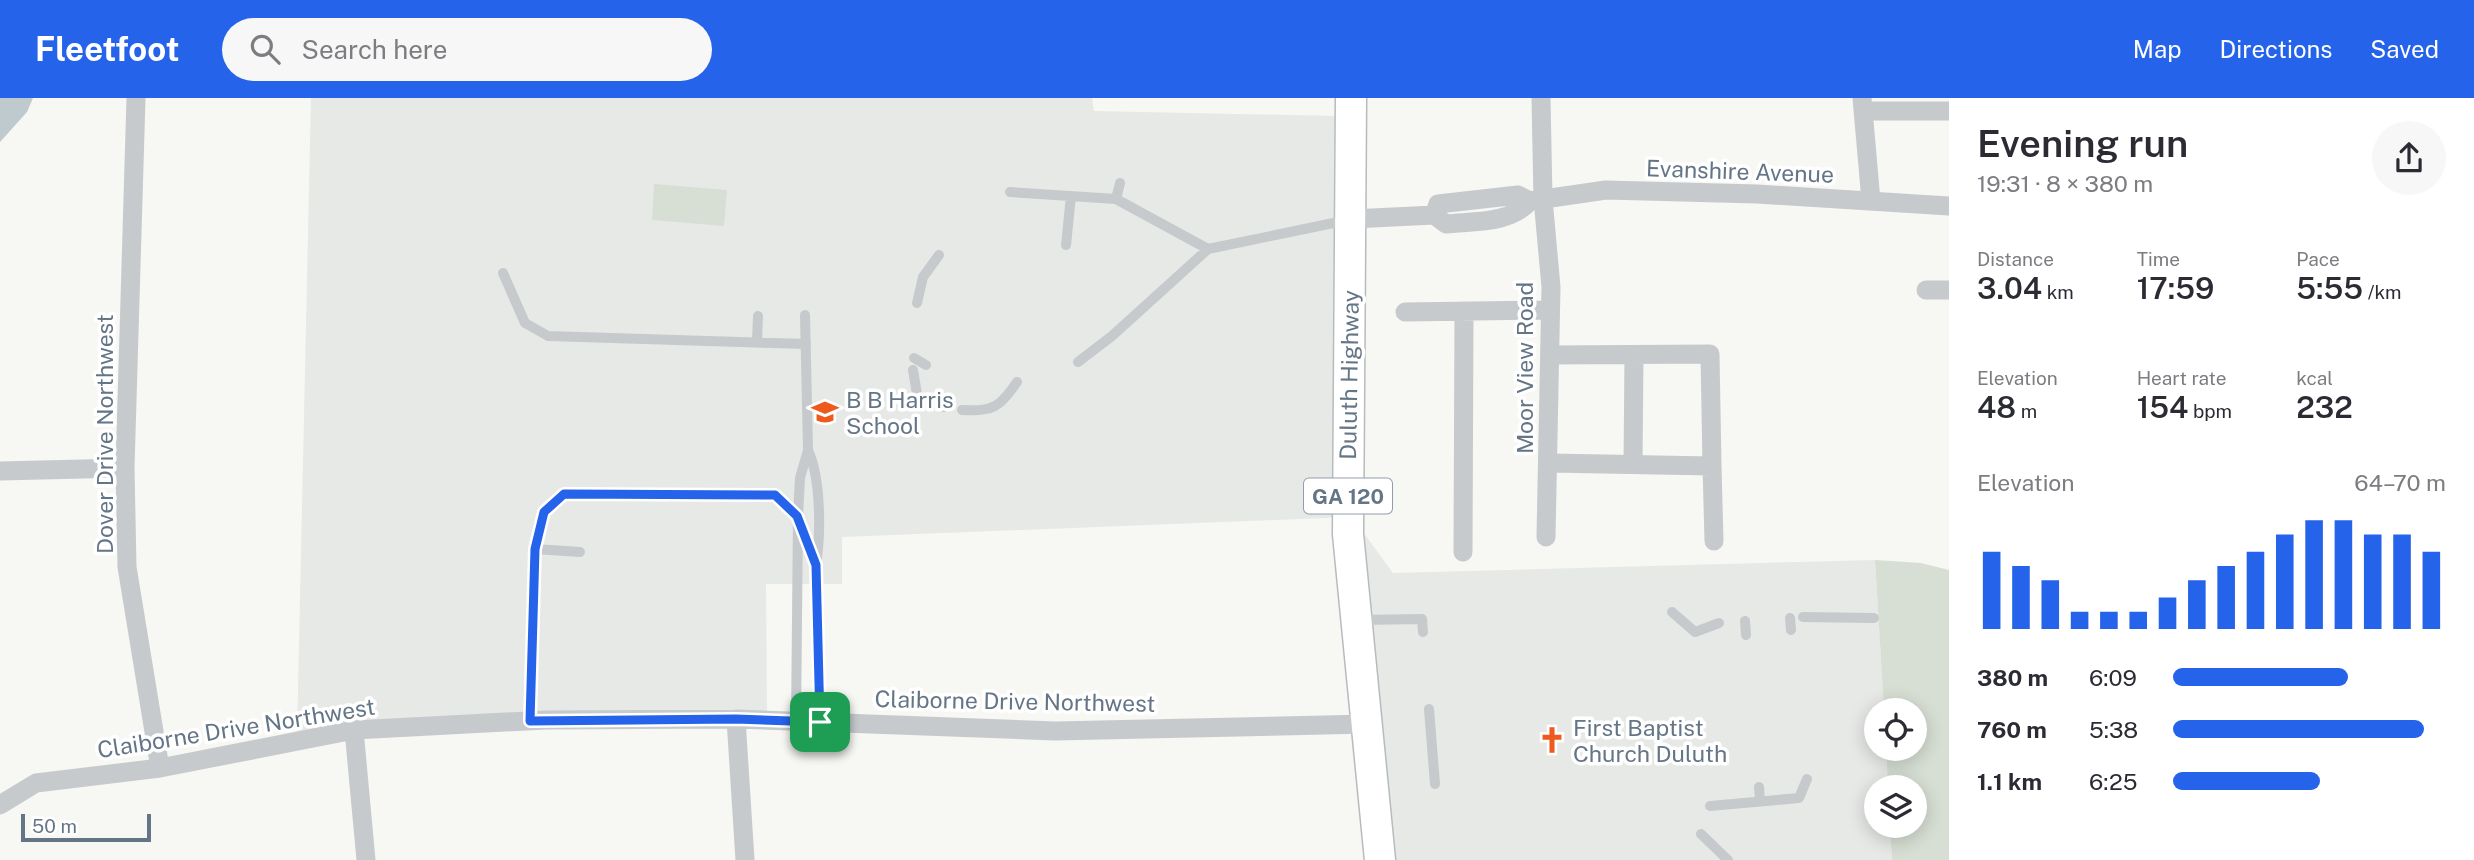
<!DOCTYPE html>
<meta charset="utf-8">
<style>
:root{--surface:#fff;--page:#f7f7f7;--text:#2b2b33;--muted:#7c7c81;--accent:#2563eb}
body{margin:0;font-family:"Public Sans",sans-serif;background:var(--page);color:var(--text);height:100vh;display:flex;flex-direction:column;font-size:26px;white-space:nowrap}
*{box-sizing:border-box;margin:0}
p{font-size:23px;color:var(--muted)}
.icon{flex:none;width:38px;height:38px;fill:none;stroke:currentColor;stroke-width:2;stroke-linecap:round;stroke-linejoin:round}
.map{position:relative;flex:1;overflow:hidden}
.sheet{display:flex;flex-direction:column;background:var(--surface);width:525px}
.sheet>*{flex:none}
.tools{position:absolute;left:1864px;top:600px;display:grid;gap:14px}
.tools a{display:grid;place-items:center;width:63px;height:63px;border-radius:50%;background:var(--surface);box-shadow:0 4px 18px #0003;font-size:35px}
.scale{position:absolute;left:21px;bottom:18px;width:130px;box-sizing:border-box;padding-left:7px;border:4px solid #647586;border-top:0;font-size:19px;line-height:24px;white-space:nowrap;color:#647586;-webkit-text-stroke:5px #fff;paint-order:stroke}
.pin{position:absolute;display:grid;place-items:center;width:60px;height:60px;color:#fff;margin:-30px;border-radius:14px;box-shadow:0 4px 10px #0006}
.round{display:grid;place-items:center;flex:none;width:74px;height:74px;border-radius:37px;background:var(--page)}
.summary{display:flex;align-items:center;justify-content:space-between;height:119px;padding:0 28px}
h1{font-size:38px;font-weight:600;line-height:52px}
.metrics{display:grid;grid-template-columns:repeat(3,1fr);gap:10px;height:119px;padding:7px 28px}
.metrics div{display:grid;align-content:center}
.metrics b{font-size:30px;font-weight:600}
.metrics small{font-size:19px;font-weight:400}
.metrics p{font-size:19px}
.chart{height:196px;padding:14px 28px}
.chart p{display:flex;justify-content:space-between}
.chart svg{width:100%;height:126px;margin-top:7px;stroke:var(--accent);stroke-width:6}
ul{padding:0 28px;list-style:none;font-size:23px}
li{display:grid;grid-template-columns:112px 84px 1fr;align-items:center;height:52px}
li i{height:18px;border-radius:9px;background:var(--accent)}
header{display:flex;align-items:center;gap:42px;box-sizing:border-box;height:98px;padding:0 35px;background:var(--accent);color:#fff}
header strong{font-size:33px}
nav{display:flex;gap:38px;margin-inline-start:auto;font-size:24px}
.search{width:490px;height:63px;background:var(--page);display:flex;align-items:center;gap:18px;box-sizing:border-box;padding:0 24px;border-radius:38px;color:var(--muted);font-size:26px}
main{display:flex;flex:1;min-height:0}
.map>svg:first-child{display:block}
.built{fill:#e7e9e7}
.green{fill:#d7dfd4}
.water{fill:#bfcacf}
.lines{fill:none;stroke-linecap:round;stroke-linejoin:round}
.primary-casing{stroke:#b7bbbf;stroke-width:33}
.lane{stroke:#c6cacd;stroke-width:10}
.street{stroke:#c6cacd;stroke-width:19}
.primary{stroke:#fff;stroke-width:30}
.route-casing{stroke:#fff;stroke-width:14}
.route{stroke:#2563eb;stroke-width:9}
.labels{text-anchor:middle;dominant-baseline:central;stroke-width:7;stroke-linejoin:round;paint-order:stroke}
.shield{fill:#fff;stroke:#929eaa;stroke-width:2}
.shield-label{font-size:21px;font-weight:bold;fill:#647586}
.street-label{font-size:23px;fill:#647586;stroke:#fff}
.poi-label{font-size:23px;fill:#647586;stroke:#fff;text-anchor:start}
</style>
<header>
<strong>Fleetfoot</strong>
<div class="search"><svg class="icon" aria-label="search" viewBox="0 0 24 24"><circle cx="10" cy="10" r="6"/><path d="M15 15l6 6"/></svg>Search here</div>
<nav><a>Map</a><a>Directions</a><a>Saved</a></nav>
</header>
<main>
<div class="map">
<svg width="1949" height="762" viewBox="0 0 1949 762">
<rect width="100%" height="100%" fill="#f7f7f3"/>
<!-- built -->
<path class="built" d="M 311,0 L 1092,0 L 1094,13 L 1337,18 L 1352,419 L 1393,475 L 1875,462 L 1884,612 L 1876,612 L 1876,651 L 1886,651 L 1888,689 L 1876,690 L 1876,728 L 1890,728 L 1892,762 L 1365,762 L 1351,419 L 842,439 L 842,486 L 766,486 L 767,618 L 297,638 Z"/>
<!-- green -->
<path class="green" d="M 654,86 L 727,92 L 724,128 L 652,122 Z
M 1875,462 L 1921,465 L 1949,472 L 1949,762 L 1892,762 L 1890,728 L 1914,728 L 1914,690 L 1888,689 L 1886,651 L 1914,651 L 1914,612 L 1884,612 Z"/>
<!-- water -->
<path class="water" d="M 0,0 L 33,0 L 27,14 L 0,44 Z"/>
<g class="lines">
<defs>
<path id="primary" d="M 1351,0 L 1348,436 L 1380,762"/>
</defs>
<!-- primary casing -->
<use href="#primary" class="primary-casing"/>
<!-- lane -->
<path class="lane" d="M 1010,94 L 1116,101 L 1208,151 L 1348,122
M 1116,101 L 1120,85
M 1066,147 L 1071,98
M 503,175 L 525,225 L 548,238 L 806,246
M 917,205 L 923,179 L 939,157
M 757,244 L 758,218
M 914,260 L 926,267
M 1078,264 L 1112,238 L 1208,151
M 913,272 L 918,302 L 944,309
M 962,312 C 993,314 1000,309 1017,284
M 808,352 C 821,380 821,436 816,466 L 820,624
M 535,451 L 580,454
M 1672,514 L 1695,534 L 1719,525
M 1803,519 L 1874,520
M 1790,520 L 1791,532
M 1359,522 L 1422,521 L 1423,534
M 1745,523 L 1746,537
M 1429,611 L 1435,686
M 530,623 L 535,451 L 544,414 L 563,396 L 775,397 L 798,418 L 816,466
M 796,623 L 798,418 L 800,380 L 808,352 L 805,217
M 1759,689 L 1760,703
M 1710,708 L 1799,700 L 1807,681
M 1701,736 L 1728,762"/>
<!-- street -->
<path class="street" d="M 136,0 L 125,370 L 127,469 L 160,670
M 1541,0 L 1543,101 L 1551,189 L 1546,439
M 1862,0 L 1871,103
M 1864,13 L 1949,13
M 1530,103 L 1606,92 L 1757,96 L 1949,108
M 1352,121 L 1434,117 L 1446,126 C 1475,123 1510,126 1530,103 L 1518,97 L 1438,106 L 1434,117
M 1926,192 L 1949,192
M 1405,214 L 1550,212
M 1550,257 L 1710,256 L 1712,368
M 1549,365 L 1712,368 L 1714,443
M 1633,366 L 1634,257
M 0,373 L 125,370
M 1463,454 L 1464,213
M 736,621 L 745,762
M 354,632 L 366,762
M 0,707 L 36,685 L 160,670 L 354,632 L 545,622 L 736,621 L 1055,633 L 1368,626"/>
<!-- primary -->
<use href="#primary" class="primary"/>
</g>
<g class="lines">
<defs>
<path id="route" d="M 564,396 L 775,397 L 797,418 L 816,467 L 820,624 L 736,621 L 530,623 L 535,451 L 544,414 Z"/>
</defs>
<!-- route casing -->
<use href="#route" class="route-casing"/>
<!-- route -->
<use href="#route" class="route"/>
</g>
<!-- icons -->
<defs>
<symbol id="school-bare" viewBox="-9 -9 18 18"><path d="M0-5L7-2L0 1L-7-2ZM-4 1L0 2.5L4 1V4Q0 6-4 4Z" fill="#ee5a1d" stroke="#fff" stroke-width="2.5" paint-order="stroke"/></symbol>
<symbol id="church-bare" viewBox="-9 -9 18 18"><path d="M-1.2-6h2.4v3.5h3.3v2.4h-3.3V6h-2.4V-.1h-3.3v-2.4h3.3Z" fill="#ee5a1d" stroke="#fff" stroke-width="2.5" paint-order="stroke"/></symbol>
</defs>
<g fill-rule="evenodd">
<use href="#school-bare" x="806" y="295" width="38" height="38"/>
<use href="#church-bare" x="1533" y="623" width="38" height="38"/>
</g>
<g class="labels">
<!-- shield labels -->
<rect class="shield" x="1304" y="380.5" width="88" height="35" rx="5"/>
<g class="shield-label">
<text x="1348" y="398">GA 120</text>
</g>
<!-- street labels -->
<g class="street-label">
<text transform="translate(1740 73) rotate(2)">Evanshire Avenue</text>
<text transform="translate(1524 270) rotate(-90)">Moor View Road</text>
<text transform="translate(1349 277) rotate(-89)">Duluth Highway</text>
<text transform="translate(104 336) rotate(-90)">Dover Drive Northwest</text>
<text transform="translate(1015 603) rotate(1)">Claiborne Drive Northwest</text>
<text transform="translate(236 630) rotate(-9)">Claiborne Drive Northwest</text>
</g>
<!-- poi labels -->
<g class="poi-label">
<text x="846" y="301">B B Harris<tspan x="846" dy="26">School</tspan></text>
<text x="1573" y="629">First Baptist<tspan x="1573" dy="26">Church Duluth</tspan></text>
</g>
</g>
</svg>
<div class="tools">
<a><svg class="icon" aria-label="locate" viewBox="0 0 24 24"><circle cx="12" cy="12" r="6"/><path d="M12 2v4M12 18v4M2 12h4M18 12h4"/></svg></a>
<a><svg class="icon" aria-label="layers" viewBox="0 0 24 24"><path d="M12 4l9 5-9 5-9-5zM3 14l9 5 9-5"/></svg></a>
</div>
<div class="scale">50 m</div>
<div class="pin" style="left:820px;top:624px;background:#1e9e55"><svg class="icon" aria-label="arrive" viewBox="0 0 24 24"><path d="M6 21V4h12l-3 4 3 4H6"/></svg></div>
</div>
<section class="sheet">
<div class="summary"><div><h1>Evening run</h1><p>19:31 · 8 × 380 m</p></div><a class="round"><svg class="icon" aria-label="share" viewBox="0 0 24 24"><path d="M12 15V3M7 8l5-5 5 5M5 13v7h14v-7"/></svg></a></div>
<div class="metrics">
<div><p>Distance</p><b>3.04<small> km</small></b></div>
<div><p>Time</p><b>17:59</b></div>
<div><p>Pace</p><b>5:55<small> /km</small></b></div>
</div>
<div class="metrics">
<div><p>Elevation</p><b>48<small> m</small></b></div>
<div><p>Heart rate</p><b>154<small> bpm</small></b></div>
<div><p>kcal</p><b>232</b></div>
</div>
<div class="chart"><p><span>Elevation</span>64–70 m</p>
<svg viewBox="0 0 160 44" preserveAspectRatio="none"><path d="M5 44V17M15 44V22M25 44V27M35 44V38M45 44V38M55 44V38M65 44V33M75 44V27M85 44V22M95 44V17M105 44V11M115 44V6M125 44V6M135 44V11M145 44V11M155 44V17"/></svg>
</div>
<ul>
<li><b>380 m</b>6:09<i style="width:64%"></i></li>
<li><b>760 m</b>5:38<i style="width:92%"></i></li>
<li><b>1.1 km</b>6:25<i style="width:54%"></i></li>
</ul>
</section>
</main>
